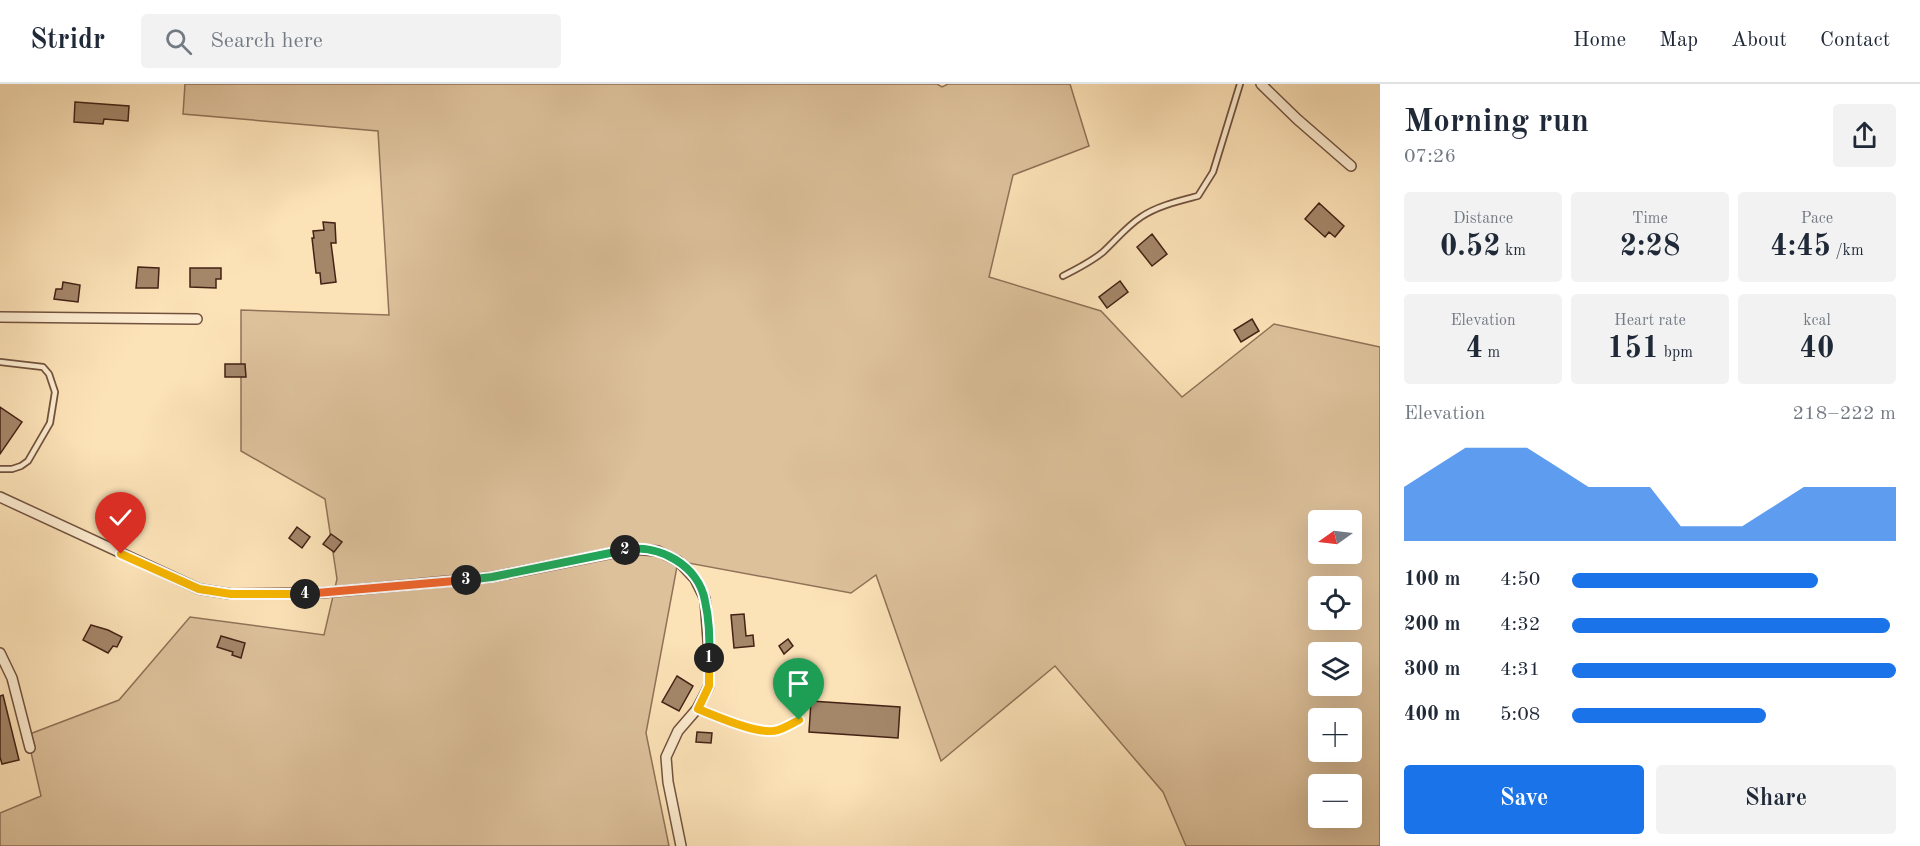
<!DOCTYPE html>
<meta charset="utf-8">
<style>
:root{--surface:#fff;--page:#f2f2f3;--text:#1f2937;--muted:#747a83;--line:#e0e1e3;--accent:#1a73e8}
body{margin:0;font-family:"Old Standard TT",serif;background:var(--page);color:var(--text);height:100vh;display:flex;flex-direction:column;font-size:22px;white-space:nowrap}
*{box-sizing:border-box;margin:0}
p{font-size:20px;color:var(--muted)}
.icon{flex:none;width:33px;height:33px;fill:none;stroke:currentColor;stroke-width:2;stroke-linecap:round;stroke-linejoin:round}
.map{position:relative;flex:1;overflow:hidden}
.panel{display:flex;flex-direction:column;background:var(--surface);width:540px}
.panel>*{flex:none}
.needle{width:39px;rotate:256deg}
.tools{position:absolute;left:1308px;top:426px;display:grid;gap:12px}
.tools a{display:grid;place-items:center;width:54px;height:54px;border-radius:6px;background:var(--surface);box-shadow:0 6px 24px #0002;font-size:30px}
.pin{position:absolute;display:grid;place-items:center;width:51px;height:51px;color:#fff;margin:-62px -26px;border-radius:50% 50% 50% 0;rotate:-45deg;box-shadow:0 0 6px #0007}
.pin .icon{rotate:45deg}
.km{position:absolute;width:30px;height:30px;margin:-15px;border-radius:50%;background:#222;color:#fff;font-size:16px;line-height:30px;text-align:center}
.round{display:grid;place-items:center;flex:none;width:63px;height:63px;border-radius:6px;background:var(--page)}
.summary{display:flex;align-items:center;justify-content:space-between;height:102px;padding:0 24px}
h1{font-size:33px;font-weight:600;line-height:45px}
.figures{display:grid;grid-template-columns:repeat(3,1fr);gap:9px;height:102px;padding:6px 24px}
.figures div{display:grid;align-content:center;border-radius:6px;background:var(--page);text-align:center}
.figures b{font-size:30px;font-weight:600}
.figures small{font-size:16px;font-weight:400}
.figures p{font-size:16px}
.chart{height:168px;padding:12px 24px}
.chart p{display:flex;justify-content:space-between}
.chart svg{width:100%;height:108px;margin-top:6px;fill:var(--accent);opacity:.7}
.primary-button{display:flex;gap:12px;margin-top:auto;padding:12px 24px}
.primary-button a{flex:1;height:69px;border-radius:6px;background:var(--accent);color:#fff;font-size:24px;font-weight:600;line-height:69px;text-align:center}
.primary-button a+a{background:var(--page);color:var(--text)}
ul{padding:0 24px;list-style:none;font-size:20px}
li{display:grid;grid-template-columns:96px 72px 1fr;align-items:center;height:45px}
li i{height:15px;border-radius:8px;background:var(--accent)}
header{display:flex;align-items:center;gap:36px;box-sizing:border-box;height:84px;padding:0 30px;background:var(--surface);border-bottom:2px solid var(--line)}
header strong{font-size:28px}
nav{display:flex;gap:33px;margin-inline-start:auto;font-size:21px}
.search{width:420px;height:54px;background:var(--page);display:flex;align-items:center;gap:15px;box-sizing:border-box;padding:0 21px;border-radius:6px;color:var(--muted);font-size:22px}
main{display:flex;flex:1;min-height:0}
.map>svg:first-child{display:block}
.green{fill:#ddc19b;stroke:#907258;stroke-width:1.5;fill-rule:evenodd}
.building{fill:#a48669;stroke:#442215;stroke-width:1.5}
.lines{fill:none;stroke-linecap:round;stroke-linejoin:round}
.service-casing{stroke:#72523e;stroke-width:8}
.minor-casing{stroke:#72523e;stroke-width:12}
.service{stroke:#fdecd0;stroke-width:4.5}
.minor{stroke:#fdecd0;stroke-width:9}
.split-1-casing{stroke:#fff;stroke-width:12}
.split-2-casing{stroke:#fff;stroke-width:12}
.split-3-casing{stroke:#fff;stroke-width:12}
.split-4-casing{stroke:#fff;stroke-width:12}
.split-5-casing{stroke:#fff;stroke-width:12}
.split-1{stroke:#f5b400;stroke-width:8}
.split-2{stroke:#22a559;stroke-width:8}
.split-3{stroke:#22a559;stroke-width:8}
.split-4{stroke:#f0652b;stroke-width:8}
.split-5{stroke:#f5b400;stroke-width:8}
</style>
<header>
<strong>Stridr</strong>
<div class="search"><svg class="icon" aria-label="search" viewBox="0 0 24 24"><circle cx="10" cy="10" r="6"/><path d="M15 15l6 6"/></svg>Search here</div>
<nav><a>Home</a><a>Map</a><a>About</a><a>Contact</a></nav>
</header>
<main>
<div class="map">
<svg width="1380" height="762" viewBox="0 0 1380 762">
<rect width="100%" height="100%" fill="#fce2b7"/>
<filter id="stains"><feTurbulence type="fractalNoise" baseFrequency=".00333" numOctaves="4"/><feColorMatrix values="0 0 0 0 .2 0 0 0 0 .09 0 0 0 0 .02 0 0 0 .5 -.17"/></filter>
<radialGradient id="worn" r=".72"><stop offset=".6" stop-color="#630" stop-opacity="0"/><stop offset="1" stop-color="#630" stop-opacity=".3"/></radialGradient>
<!-- green -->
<path class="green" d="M 185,0 L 937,0 L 942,3 L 948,0 L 1070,0 L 1089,62 L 1013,91 L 989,193 L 1101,227 L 1182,313 L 1274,240 L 1380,263 L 1380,762 L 1186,762 L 1163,708 L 1055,582 L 941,677 L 876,491 L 851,509 L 678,477 L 646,649 L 669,762 L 0,762 L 0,729 L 41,712 L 27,651 L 119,616 L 190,533 L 324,551 L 337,495 L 325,415 L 241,367 L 241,226 L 389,231 L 378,47 L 183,30 ZM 1318,436 L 1352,436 L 1352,470 L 1318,470 ZM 1318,502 L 1352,502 L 1352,536 L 1318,536 ZM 1318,568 L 1352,568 L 1352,602 L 1318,602 ZM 1318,634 L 1352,634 L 1352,668 L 1318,668 ZM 1318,700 L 1352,700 L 1352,734 L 1318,734 Z"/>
<!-- building -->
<path class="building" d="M 75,18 L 129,22 L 128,37 L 104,35 L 103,40 L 74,38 Z
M 1319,119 L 1344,142 L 1335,153 L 1329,148 L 1325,153 L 1305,135 Z
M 323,138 L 335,139 L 336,159 L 331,159 L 336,198 L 321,200 L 320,189 L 316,189 L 312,154 L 314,154 L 313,147 L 324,146 Z
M 1152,150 L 1167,170 L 1152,182 L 1137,163 Z
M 138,183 L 159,184 L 158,204 L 136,204 Z
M 190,184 L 221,184 L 221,195 L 216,195 L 216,204 L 190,203 Z
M 1120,197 L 1128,208 L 1107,224 L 1099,213 Z
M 63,198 L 80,201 L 78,218 L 54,215 L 56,205 L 62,205 Z
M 1252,235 L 1259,247 L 1241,258 L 1234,246 Z
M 225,280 L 245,280 L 246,293 L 225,293 Z
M 0,323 L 22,338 L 0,370 Z
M 297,443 L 310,453 L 302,464 L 289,454 Z
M 331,450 L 342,458 L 334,468 L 323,460 Z
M 744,530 L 746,552 L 753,551 L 754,562 L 734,564 L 731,531 Z
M 91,541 L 108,546 L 122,553 L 117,563 L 113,562 L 108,569 L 83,556 Z
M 221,552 L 245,559 L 241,574 L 232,571 L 233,568 L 217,563 Z
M 788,555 L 793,562 L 784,570 L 779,562 Z
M 677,592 L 693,602 L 679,627 L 662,618 Z
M 3,611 L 19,676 L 2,680 L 0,673 L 0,612 Z
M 811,617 L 900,623 L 898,654 L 809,648 Z
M 697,648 L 712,649 L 711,659 L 696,658 Z"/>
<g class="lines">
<defs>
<path id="service" d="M 1063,192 C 1077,185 1091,178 1103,168 C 1116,156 1126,143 1141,133 C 1157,122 1179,117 1198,112 L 1213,88 L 1240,0
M 0,278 L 43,283 L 49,290 L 55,308 L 50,339 L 28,377 L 21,382 L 12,385 L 0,385
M 697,625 C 715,632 760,652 778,646 C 785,644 793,639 799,636"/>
<path id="minor" d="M 1261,0 L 1297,35 L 1351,82
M 0,233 L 197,235
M 0,413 L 199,505 L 231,510 L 321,509 L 492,493 L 632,465 L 658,467 L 678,477 L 695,495 L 705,515 L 709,570 L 709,602 L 697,625 L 678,647 L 666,673 L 668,698 L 681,762
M 0,569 L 12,594 L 30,664"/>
</defs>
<!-- service casing -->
<use href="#service" class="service-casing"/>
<!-- minor casing -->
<use href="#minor" class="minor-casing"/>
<!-- service -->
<use href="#service" class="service"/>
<!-- minor -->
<use href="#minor" class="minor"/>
</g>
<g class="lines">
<defs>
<path id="split-1" d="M 709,574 L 709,602 L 698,625 C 716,632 760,652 778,646 C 785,644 793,639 799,636"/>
<path id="split-2" d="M 625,466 C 659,459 699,482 705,517 C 709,535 710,556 709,574"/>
<path id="split-3" d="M 466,496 L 492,493 L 625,466"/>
<path id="split-4" d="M 305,510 L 466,496"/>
<path id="split-5" d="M 121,470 L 199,505 L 231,510 L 305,510"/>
</defs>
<!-- split-1 casing -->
<use href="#split-1" class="split-1-casing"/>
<!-- split-2 casing -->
<use href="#split-2" class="split-2-casing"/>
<!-- split-3 casing -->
<use href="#split-3" class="split-3-casing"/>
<!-- split-4 casing -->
<use href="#split-4" class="split-4-casing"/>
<!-- split-5 casing -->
<use href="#split-5" class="split-5-casing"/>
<!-- split-1 -->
<use href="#split-1" class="split-1"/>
<!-- split-2 -->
<use href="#split-2" class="split-2"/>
<!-- split-3 -->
<use href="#split-3" class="split-3"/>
<!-- split-4 -->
<use href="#split-4" class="split-4"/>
<!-- split-5 -->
<use href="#split-5" class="split-5"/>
</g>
<rect width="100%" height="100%" filter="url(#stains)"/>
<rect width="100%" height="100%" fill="url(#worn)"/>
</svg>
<div class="tools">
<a><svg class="needle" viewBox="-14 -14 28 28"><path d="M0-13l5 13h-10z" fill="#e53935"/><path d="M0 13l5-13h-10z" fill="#747a83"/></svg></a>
<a><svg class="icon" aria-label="locate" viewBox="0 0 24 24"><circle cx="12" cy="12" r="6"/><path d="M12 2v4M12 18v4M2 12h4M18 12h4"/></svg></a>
<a><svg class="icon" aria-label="layers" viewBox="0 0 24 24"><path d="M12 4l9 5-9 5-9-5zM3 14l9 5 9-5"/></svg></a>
<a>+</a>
<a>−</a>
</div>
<div class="pin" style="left:799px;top:636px;background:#1e9e55"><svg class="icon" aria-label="arrive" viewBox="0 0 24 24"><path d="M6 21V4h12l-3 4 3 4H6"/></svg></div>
<div class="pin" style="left:121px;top:470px;background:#d93025"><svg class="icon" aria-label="check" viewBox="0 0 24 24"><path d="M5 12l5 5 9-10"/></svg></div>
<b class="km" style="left:709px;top:574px">1</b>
<b class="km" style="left:625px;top:466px">2</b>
<b class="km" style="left:466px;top:496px">3</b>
<b class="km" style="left:305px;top:510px">4</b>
</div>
<section class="panel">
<div class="summary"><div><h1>Morning run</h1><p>07:26</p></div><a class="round"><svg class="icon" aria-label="share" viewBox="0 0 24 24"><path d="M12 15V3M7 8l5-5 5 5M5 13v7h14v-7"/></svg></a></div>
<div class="figures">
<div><p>Distance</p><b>0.52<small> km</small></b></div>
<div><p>Time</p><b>2:28</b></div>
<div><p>Pace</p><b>4:45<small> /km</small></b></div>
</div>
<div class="figures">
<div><p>Elevation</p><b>4<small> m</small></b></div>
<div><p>Heart rate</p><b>151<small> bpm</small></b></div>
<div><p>kcal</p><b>40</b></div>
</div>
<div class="chart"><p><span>Elevation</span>218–222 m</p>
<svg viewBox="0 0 160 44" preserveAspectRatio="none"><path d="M0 44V22L10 14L20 6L30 6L40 6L50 14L60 22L70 22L80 22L90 38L100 38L110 38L120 30L130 22L140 22L150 22L160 22V44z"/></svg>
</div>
<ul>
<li><b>100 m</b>4:50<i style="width:76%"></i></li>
<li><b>200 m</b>4:32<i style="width:98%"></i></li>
<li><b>300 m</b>4:31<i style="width:100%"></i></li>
<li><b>400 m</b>5:08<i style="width:60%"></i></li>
</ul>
<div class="primary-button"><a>Save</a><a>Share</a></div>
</section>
</main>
